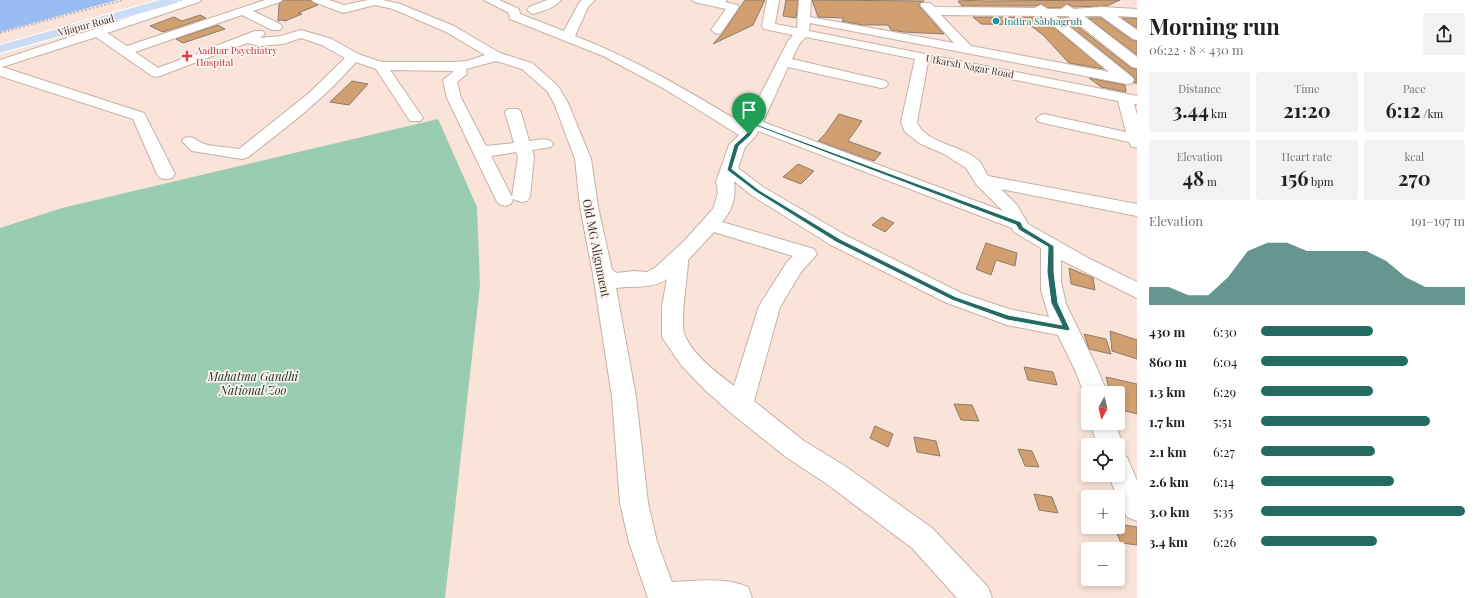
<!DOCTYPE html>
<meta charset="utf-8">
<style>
:root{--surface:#fff;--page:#f2f2f2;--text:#202124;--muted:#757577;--accent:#246c62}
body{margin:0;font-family:"Playfair Display",serif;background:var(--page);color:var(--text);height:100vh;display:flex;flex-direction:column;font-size:15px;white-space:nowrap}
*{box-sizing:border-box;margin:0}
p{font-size:13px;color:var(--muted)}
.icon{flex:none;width:22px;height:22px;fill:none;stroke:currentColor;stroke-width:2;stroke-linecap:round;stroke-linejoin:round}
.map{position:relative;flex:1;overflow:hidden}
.sheet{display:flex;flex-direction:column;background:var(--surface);width:340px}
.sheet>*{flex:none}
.needle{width:26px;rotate:187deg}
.tools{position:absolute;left:1081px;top:386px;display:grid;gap:8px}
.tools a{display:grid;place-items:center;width:44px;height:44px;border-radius:4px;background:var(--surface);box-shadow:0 2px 6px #0003;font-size:20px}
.pin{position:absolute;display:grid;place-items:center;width:34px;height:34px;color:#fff;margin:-41px -17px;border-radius:50% 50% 50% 0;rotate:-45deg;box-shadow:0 0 4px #0007}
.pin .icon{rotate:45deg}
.round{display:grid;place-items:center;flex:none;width:42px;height:42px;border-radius:4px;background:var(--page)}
.summary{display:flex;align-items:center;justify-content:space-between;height:68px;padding:0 12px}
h1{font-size:22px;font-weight:700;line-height:30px}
.metrics{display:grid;grid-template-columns:repeat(3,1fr);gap:6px;height:68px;padding:4px 12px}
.metrics div{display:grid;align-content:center;border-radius:4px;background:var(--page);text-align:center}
.metrics b{font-size:20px;font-weight:700}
.metrics small{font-size:11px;font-weight:400}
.metrics p{font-size:11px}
.chart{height:112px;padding:8px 12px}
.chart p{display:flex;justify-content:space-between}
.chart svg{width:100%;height:72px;margin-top:4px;fill:var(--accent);opacity:.7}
ul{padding:0 12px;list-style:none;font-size:13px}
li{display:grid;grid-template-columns:64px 48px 1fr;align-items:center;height:30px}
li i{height:10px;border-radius:5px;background:var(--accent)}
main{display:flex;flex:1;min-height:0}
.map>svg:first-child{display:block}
.green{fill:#99ccb1}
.water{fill:#99bcf3}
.building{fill:#d2a070;stroke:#8b7c6d}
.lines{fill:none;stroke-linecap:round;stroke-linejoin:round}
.minor-casing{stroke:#c6b1a6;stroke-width:2}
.major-casing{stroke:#fff;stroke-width:2}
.path{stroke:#bdaca3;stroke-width:1.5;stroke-dasharray:2 2;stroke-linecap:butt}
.minor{fill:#fff;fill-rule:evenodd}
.major{fill:#cbdcf4;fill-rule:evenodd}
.route{fill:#246c62;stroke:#fff;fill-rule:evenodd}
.culture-dot{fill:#0f9aa8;stroke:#fdf4f0;stroke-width:1.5}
.health-dot{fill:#e0444e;stroke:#fdf4f0;stroke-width:1.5}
.labels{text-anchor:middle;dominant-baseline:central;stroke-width:3.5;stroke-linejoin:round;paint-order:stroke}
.far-culture-label{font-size:10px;fill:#0d838f;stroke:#fdf4f0;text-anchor:start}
.far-street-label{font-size:10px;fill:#3a312d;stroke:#fdf4f0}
.far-health-label{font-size:10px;fill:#be3a42;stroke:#fdf4f0;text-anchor:start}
.street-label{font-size:12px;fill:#3a312d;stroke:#fdf4f0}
.park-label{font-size:12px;font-style:italic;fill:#133324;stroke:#fdf4f0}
</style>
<main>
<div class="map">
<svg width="1137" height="598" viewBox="0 0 1137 598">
<rect width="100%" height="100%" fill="#fae4d9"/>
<!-- green -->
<path class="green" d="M 438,119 L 477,207 L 480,285 L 445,598 L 0,598 L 0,228 L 62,208 Z"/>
<!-- water -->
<path class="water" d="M 0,0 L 117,0 L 0,32 Z"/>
<!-- building -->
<path class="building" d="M 284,0 L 310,0 L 318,5 L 298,13 L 302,14 L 285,21 L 281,20 L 278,21 L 279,4 Z
M 745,0 L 765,0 L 753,25 L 713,44 L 722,34 Z
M 786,0 L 798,0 L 796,18 L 783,16 Z
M 812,0 L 924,1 L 919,4 L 919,6 L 944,34 L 903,32 L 891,30 L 888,25 L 862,25 L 842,21 L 844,18 L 818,17 Z
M 981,0 L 983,1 L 1120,0 L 1107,6 L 1074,7 L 1068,4 L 1061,8 L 1048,8 L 1040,4 L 1035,6 L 962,6 L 958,1 Z
M 200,15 L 206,18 L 163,32 L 150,26 L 174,17 L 182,21 Z
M 973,17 L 1041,17 L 1104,69 L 1069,63 L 1043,35 L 1030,25 L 981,24 Z
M 1060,18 L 1067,18 L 1131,68 L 1137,69 L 1137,83 L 1134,83 L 1135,79 L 1133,76 Z
M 1088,18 L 1101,18 L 1132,40 L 1137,41 L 1137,55 Z
M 1122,18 L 1137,18 L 1137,28 Z
M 218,25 L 225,29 L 183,43 L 176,39 Z
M 1089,78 L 1125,85 L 1126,92 L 1101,87 Z
M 352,81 L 368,84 L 349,105 L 330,102 Z
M 839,114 L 862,121 L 848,141 L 881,153 L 874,161 L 818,141 L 825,134 Z
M 798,164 L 814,171 L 801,184 L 783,177 Z
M 882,217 L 894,223 L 885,232 L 872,225 Z
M 986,243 L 1017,253 L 1015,266 L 996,260 L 991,275 L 976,269 Z
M 1069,268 L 1093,278 L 1095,290 L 1071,284 Z
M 1110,331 L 1137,340 L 1137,359 L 1112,351 Z
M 1084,334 L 1106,339 L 1111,354 L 1089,349 Z
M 1024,367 L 1053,372 L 1057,385 L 1028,380 Z
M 1106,377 L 1137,384 L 1137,414 L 1118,409 L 1118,393 L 1110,392 Z
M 954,404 L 972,405 L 979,421 L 961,420 Z
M 875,426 L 893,434 L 888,447 L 870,438 Z
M 914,437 L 936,441 L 940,456 L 917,452 Z
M 1018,449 L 1032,451 L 1039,467 L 1025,466 Z
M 1034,494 L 1052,497 L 1058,513 L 1039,510 Z
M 1118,524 L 1137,527 L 1137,545 L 1121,543 L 1114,527 L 1118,527 Z"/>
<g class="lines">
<defs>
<path id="minor" d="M 183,0 L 201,0 L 199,2 L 107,33 L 127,46 L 265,0 L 282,0 L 280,2 L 253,11 L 280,24 L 282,27 L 280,30 L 272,30 L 242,15 L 135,52 L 158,68 L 255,31 L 263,31 L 265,34 L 260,38 L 281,36 L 301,30 L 332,39 L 358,54 L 382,62 L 453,62 L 467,61 L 485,55 L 446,32 L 393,9 L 375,5 L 343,13 L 314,2 L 312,0 L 329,0 L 344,5 L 368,0 L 383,0 L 400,4 L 454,26 L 500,53 L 532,63 L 558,86 L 568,103 L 591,159 L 598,207 L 612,270 L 617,273 L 634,271 L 647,272 L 656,267 L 685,240 L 713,209 L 718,193 L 716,182 L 729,145 L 739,135 L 663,88 L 603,56 L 510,19 L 509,13 L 484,0 L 499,0 L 519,9 L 520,14 L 564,31 L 579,3 L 582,0 L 595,0 L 588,7 L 575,36 C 635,59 690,92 745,125 L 788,41 L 793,35 L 764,29 L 762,26 L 767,0 L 779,0 L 775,24 L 797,28 L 799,0 L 811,0 L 810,17 L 954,43 L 922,7 L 920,5 L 922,3 L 930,3 L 935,7 L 1035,8 L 1041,5 L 1048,9 L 1061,9 L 1067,5 L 1074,9 L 1101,7 L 1137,9 L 1137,17 L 1117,16 L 1137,30 L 1137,40 L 1133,39 L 1101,16 L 1084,16 L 1137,57 L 1137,68 L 1132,67 L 1068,16 L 1056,16 L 1132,77 L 1134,80 L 1132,83 L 1127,84 L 810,23 L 809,31 L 1137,96 L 1137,104 L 1134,104 L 1137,115 L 1137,148 L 1131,146 L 1129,142 L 1039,122 L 1036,119 L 1039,116 L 1044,114 L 1126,132 L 1118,101 L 928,62 L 917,122 C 926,145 963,144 980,162 C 983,166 985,172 988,176 L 1137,204 L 1137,216 L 1001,189 L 1017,205 L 1028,224 L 1090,259 L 1137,282 L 1137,298 L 1061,260 L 1061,282 L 1066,304 L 1098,370 L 1107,393 L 1088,393 L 1088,401 L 1087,400 L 1075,370 L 1058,335 L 1007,325 L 947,303 L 831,245 L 751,195 L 734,181 C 736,198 733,209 722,222 L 814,249 L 817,254 L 801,272 L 780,307 L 754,401 L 804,441 L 845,466 L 932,528 L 988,587 L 992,598 L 957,598 L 912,548 L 827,484 L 786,457 L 731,413 L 705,390 L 681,365 L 662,337 L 662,306 L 667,279 C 649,290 636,285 616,288 L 636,397 L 648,503 L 657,542 L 672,582 C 697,581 724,577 748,587 L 752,598 L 648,598 L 629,542 L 620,503 L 612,397 L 593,274 L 580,207 L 575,159 L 554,103 L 547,91 L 522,69 L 496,61 L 466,69 L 467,74 L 457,82 L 461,98 L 486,146 L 514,143 L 505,112 L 508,109 L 518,109 L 521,112 L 529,141 L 545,139 L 551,141 L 553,144 L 551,147 L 532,150 L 534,157 L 530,197 L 527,201 L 521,202 L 513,199 L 511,204 L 505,206 L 499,204 L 496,200 L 447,98 L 443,80 L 453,72 L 453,71 L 390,70 L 423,118 L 420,121 L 410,121 L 376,69 L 356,62 C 324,99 286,128 248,157 L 242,159 L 192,151 L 182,141 L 184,138 C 195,135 196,141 204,144 C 214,147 228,147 239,149 L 309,93 L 345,58 L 322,45 L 301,38 L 283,44 L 260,46 L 247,43 L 157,77 L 152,76 L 96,37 L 2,67 L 144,113 L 175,174 L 172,178 L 166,179 L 160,178 L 157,174 L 133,119 L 0,76 L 0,60 ZM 941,15 L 1042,16 L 1109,72 L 971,46 ZM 806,37 L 915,59 L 901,122 L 905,132 L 919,143 L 944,154 L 966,168 L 976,184 L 1003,211 L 763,122 L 788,67 L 881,88 L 886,87 L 888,84 L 886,81 L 792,59 L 800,43 ZM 758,131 L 1012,228 L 1014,232 L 1041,248 L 1041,290 L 1049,317 L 1009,309 L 961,293 L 845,235 L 763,187 L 738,168 L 745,147 L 755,137 ZM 516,152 L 518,157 L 512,197 L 491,156 ZM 714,232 L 793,256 L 787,262 L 759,306 L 734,386 C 717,373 694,356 685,336 C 679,325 688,276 688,260 Z
M 547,0 L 561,0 C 554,8 543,11 533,14 L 527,10 L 529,7 Z
M 692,0 L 727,0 L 725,2 L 737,5 L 739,7 L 721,33 L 717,34 L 711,30 L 726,9 L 694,2 Z
M 1091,423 L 1115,423 L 1123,445 L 1119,453 L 1118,445 L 1097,445 Z
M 1118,454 L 1127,457 L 1137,481 L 1137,521 L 1127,517 L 1108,475 L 1118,475 Z"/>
<path id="major" d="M 160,0 L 179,0 L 177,3 L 0,53 L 0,45 Z"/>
</defs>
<!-- minor casing -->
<use href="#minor" class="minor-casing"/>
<!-- major casing -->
<use href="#major" class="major-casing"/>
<!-- path -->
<path class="path" d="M 0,33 L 123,0"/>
<!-- minor -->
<use href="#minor" class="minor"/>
<!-- major -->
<use href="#major" class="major"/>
</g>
<!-- route -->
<path class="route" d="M 753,123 L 1021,222 L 1023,227 L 1054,246 L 1054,272 L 1058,303 L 1070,329 L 1069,331 L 1007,320 L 952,300 L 836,242 L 756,192 L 727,170 L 734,145 L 747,133 ZM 756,126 L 1016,225 L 1019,230 L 1048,247 L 1047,272 L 1051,303 L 1062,325 L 1008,315 L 956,297 L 840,239 L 759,190 L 732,169 L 739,146 L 751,135 Z"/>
<!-- markers -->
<circle class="culture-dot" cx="996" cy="21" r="4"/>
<path class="health-dot" d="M185 50h4v4h4v4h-4v4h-4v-4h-4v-4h4z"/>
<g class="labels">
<!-- far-culture labels -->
<g class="far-culture-label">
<text x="1004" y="21">Indira Sabhagruh</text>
</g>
<!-- far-street labels -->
<g class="far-street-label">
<text transform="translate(86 25) rotate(-15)">Vijapur Road</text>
<text transform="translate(970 66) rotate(11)">Utkarsh Nagar Road</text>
</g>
<!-- far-health labels -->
<g class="far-health-label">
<text x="196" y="50">Aadhar Psychiatry<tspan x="196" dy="12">Hospital</tspan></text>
</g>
<!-- street labels -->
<g class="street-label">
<text transform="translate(597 248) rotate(79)">Old MG Alignment</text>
</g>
<!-- park labels -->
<g class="park-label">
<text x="253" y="376">Mahatma Gandhi<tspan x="253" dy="14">National Zoo</tspan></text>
</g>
</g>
</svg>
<div class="tools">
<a><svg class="needle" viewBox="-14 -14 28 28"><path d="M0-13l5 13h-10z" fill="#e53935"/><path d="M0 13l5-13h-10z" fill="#757577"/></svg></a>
<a><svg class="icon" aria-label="locate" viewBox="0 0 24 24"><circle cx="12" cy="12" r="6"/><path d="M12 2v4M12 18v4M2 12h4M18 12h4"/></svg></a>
<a>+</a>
<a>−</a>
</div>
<div class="pin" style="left:749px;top:134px;background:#1e9e55"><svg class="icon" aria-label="arrive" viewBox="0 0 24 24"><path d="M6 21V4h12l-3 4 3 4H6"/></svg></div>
</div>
<section class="sheet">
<div class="summary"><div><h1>Morning run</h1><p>06:22 · 8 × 430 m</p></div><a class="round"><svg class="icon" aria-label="share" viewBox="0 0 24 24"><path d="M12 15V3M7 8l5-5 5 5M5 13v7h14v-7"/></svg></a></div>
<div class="metrics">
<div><p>Distance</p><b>3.44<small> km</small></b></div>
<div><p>Time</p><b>21:20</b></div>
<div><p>Pace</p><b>6:12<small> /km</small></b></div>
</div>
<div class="metrics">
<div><p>Elevation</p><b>48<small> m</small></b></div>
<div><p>Heart rate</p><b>156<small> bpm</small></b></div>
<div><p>kcal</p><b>270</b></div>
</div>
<div class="chart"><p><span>Elevation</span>191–197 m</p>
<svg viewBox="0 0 160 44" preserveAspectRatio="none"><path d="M0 44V33L10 33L20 38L30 38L40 27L50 11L60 6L70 6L80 11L90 11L100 11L110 11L120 17L130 27L140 33L150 33L160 33V44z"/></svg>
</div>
<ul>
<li><b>430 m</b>6:30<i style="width:55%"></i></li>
<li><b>860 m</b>6:04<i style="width:72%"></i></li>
<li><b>1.3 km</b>6:29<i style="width:55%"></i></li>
<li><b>1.7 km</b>5:51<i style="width:83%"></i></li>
<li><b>2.1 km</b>6:27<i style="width:56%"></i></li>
<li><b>2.6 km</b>6:14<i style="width:65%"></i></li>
<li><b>3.0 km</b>5:35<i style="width:100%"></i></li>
<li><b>3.4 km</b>6:26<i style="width:57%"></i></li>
</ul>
</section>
</main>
